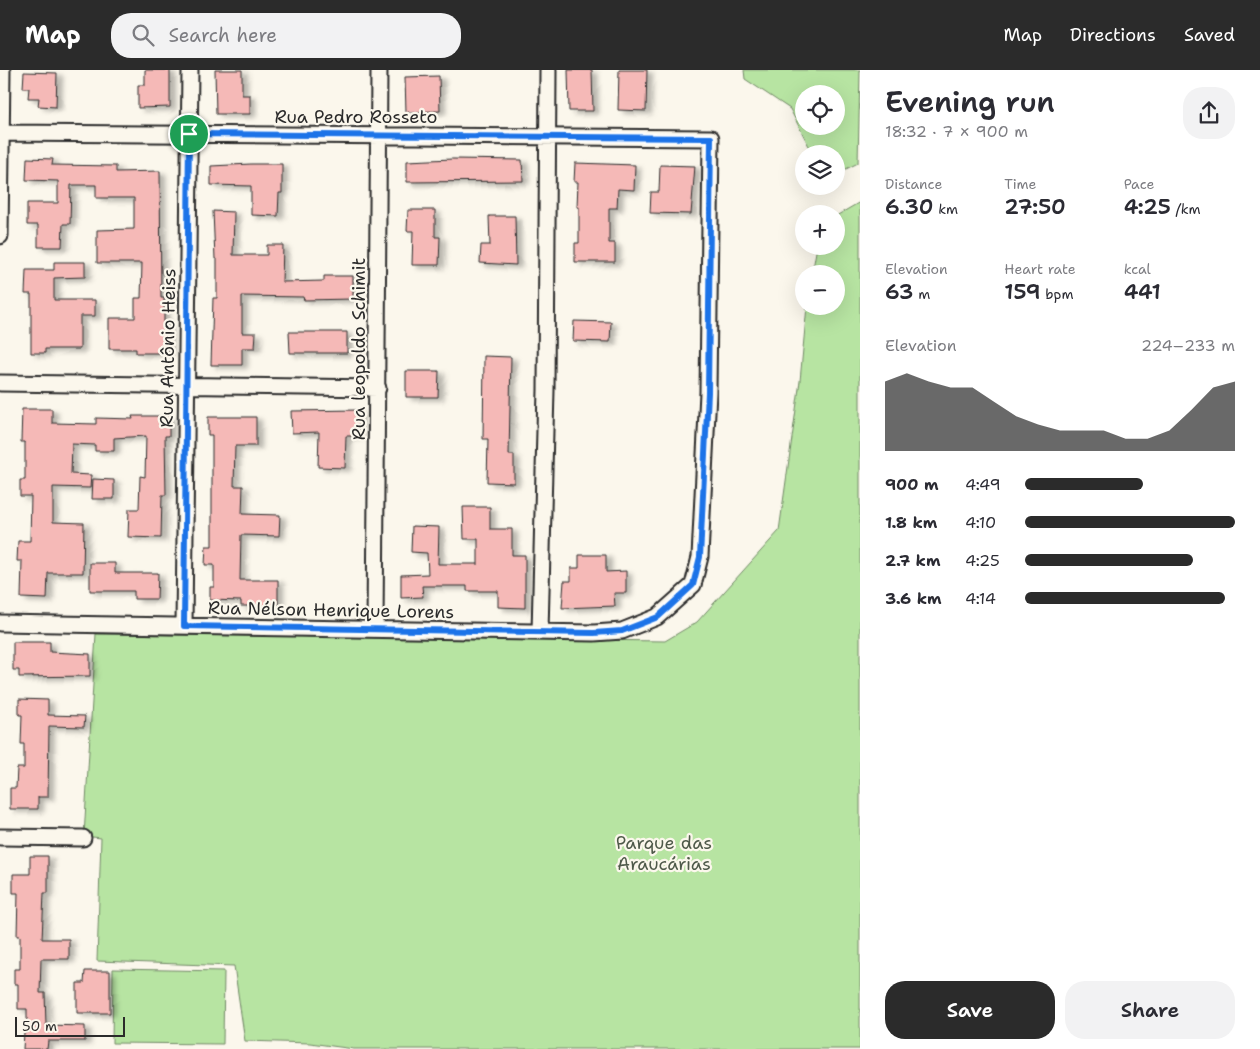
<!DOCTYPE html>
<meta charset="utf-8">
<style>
:root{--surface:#fff;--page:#f2f2f3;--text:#2b2b33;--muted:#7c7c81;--accent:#2b2b2b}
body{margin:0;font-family:"Shantell Sans",sans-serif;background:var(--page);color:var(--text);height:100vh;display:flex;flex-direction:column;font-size:19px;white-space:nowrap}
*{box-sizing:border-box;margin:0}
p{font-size:16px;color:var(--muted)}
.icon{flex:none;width:28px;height:28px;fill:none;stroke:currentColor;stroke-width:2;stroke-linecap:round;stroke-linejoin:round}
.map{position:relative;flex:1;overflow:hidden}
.drawer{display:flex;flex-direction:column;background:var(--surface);width:400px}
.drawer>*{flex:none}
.controls{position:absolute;left:795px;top:15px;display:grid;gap:10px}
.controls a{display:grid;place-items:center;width:50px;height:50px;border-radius:50%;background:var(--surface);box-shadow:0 5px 20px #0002;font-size:25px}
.scale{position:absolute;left:15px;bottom:12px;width:110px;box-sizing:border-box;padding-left:5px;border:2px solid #2b2b2b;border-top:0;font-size:14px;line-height:18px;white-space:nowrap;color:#2b2b2b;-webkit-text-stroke:4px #fbf7ec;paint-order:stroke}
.pin{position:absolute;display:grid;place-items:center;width:42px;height:42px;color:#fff;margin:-21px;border:2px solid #fff;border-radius:50%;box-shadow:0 1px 5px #0007}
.round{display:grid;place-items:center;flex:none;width:52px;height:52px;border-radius:20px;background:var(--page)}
.headline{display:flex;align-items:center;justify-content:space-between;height:85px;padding:0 25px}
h1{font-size:28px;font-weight:600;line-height:38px}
.stats{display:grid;grid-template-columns:repeat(3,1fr);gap:8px;height:85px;padding:5px 25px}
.stats div{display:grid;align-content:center}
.stats b{font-size:21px;font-weight:600}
.stats small{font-size:14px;font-weight:400}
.stats p{font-size:14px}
.chart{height:140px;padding:10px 25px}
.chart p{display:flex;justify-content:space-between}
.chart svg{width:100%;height:90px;margin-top:5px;fill:var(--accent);opacity:.7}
.cta{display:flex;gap:10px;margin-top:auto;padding:10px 25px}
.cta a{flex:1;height:58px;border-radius:20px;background:var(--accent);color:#fff;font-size:20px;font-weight:600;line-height:58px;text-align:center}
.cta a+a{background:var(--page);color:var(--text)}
ul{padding:0 25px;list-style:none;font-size:16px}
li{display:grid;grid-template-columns:80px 60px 1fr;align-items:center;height:38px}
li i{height:12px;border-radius:6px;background:var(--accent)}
header{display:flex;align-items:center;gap:30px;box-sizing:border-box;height:70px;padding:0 25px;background:var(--accent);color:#fff}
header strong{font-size:24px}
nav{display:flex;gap:28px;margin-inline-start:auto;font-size:18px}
.search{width:350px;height:45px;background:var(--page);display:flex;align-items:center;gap:12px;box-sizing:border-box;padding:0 18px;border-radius:20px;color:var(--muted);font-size:19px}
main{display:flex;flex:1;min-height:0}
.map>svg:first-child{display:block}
.green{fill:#b7e4a2;stroke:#718866;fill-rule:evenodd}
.building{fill:#f5b9b7;stroke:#2b2b2b;filter:url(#shadow)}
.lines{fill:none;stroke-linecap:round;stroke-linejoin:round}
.minor-casing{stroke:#2b2b2b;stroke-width:19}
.minor{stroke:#fbf7ec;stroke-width:15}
.route-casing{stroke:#fff;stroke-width:10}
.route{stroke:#1a73e8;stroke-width:6}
.labels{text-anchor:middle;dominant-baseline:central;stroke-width:4.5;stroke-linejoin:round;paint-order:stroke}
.street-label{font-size:18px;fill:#2b2b2b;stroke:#fbf7ec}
.park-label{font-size:18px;fill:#4e5949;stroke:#fbf7ec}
</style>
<header>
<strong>Map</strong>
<div class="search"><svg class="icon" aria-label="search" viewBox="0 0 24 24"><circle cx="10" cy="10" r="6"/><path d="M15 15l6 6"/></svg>Search here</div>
<nav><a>Map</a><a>Directions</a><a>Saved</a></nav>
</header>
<main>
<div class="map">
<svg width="860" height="979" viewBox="0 0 860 979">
<defs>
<filter id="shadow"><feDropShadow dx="5.5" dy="3" stdDeviation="2.5" flood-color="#0004"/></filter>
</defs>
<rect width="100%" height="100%" fill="#fbf7ec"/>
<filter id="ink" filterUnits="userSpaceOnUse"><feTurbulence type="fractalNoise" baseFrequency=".02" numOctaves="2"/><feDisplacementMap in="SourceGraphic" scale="10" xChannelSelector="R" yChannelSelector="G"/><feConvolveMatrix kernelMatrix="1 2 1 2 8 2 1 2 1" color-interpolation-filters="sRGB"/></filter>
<g filter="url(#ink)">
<!-- green -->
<path class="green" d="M 744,0 L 860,0 L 858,93 L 836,104 L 836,84 L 813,84 L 790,39 L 745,9 ZM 804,24 L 836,24 L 836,56 L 804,56 Z
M 860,132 L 860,979 L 354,979 L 310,973 L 245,971 L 234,896 L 97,891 L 101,768 L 84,766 L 96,564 L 665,571 L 697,552 L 779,461 L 800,311 L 807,236 L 836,236 L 836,204 L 812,204 L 817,176 L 836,176 L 836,146 Z
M 113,899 L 224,901 L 223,974 L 112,973 Z"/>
<!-- building -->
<path class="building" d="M 145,0 L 170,0 L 170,37 L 138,38 L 138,15 L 145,15 Z
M 215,0 L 242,0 L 242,25 L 250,25 L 250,44 L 216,44 Z
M 568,0 L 592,0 L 593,41 L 569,41 Z
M 619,0 L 647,0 L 646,41 L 618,40 Z
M 24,2 L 57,3 L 56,37 L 38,36 L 39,28 L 28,28 L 29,18 L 23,18 Z
M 439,6 L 440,41 L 406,42 L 405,7 Z
M 27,88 L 53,89 L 52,95 L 116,96 L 116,102 L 160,101 L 161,228 L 164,228 L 164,256 L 168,256 L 168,283 L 136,283 L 136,279 L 109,279 L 109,248 L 135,248 L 135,228 L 141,228 L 142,193 L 97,193 L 97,160 L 134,159 L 134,128 L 96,128 L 96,115 L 71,115 L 70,154 L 63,154 L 62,177 L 38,177 L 38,155 L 27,155 L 27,133 L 58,133 L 58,111 L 26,110 Z
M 453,89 L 522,90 L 523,111 L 407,112 L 407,91 Z
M 575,93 L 635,95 L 634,120 L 618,119 L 617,138 L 609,138 L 609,173 L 615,173 L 615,192 L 575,192 L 575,173 L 579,173 L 579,137 L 577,137 L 578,112 L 574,112 Z
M 251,94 L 282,94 L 282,123 L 279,123 L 278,146 L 251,145 L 251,116 L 211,115 L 211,96 Z
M 660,95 L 695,96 L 691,144 L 650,143 L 651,122 L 659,122 Z
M 408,140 L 435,140 L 435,167 L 440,167 L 439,195 L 412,195 L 413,161 L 407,161 Z
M 213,141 L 234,142 L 233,185 L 267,185 L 267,175 L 283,175 L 282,212 L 324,211 L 324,206 L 353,206 L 353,229 L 304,230 L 303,227 L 242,226 L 242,263 L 256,263 L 255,278 L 242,278 L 242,295 L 211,295 L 213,228 L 217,228 L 217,189 L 215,189 Z
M 489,146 L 515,146 L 516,195 L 480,193 L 481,175 L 490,175 Z
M 54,192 L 85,192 L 85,207 L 54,208 L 54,230 L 95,230 L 95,246 L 80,246 L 80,279 L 45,279 L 45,283 L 31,283 L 31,224 L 25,224 L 26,200 L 54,200 Z
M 574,251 L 611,252 L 610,272 L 573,271 Z
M 289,262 L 347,262 L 347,283 L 290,283 Z
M 484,286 L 511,287 L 509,385 L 514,385 L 514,413 L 487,412 L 488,369 L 483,369 Z
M 406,301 L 439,301 L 438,327 L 406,327 Z
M 22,339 L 52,339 L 52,353 L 96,354 L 96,348 L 133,349 L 132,346 L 169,346 L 169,366 L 165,366 L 166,425 L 162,425 L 161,468 L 128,467 L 129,439 L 139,439 L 140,406 L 145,407 L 146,366 L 114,368 L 114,381 L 95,381 L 95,375 L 72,374 L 71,404 L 91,405 L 90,418 L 53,417 L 53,452 L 84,453 L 83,503 L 48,503 L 47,529 L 21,528 L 22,491 L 17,491 L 18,471 L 30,471 L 31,426 L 20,426 L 20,410 L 25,410 L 25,372 L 21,372 Z
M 359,340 L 358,366 L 346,366 L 345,398 L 318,397 L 319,362 L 292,363 L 291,341 Z
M 208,347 L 256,347 L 256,376 L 235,376 L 234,416 L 243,416 L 242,444 L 280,445 L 279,466 L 241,465 L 240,510 L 278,510 L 278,536 L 241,536 L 241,531 L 210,530 L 210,517 L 214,517 L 214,495 L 205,495 L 206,476 L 212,476 L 212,365 L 208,365 Z
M 93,409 L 114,410 L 114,429 L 92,429 Z
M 463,437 L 490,437 L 490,459 L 512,459 L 512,485 L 525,485 L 525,538 L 498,537 L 498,521 L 467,521 L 467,516 L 422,516 L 423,527 L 401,528 L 401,505 L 428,504 L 427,483 L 411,482 L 412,456 L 439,457 L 438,494 L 478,494 L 478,469 L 464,469 Z
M 579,485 L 606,485 L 606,502 L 626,501 L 626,523 L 614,523 L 615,536 L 562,538 L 564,511 L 571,511 L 571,498 L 579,498 Z
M 90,493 L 115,493 L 115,503 L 158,503 L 157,529 L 134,529 L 134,521 L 90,521 Z
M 13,572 L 50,572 L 50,582 L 90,584 L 90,606 L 19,607 L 19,600 L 13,600 Z
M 19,629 L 48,630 L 48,645 L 85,646 L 84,657 L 49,656 L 48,727 L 38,727 L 38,739 L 10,739 L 10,718 L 16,718 L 17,698 L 24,698 L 24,674 L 21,674 L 22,645 L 19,645 Z
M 30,786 L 48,786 L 48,823 L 44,823 L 42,869 L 69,869 L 69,889 L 41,889 L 40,923 L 45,923 L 46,955 L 85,956 L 85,971 L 48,971 L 47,979 L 23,979 L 24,963 L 27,963 L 27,939 L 18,939 L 18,914 L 14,914 L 14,899 L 20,899 L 20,866 L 17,866 L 18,823 L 13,823 L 13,804 L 30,804 Z
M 85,901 L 110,901 L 110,943 L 77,943 L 77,913 L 84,913 Z"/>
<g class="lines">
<defs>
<path id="minor" d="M 0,63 L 711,68 L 708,322 L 700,487 L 693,515 L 657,547 L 622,561 L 594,563 L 0,553
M 0,166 L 2,0
M 0,313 L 378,318
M 184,556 L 190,0
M 375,559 L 379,0
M 540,562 L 546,320 L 548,0
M 0,767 L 83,768"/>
</defs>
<!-- minor casing -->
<use href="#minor" class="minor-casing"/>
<!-- minor -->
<use href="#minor" class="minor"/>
</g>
</g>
<g class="lines" filter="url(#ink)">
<defs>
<path id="route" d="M 189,64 L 711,68 L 708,322 L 700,487 L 693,515 L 658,547 L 622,561 L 594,563 L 184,556 Z"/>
</defs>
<!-- route casing -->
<use href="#route" class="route-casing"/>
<!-- route -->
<use href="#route" class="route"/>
</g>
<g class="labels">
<!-- street labels -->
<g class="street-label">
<text x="356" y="47">Rua Pedro Rosseto</text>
<text transform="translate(168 278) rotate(-89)">Rua Antônio Heiss</text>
<text transform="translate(359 279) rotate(-90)">Rua leopoldo Schimit</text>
<text transform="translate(331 540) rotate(1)">Rua Nélson Henrique Lorens</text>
</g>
<!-- park labels -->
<g class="park-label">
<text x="664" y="773">Parque das<tspan x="664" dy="21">Araucárias</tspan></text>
</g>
</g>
</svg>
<div class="controls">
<a><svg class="icon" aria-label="locate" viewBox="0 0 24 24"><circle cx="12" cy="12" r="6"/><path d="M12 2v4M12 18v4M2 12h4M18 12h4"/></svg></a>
<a><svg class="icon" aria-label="layers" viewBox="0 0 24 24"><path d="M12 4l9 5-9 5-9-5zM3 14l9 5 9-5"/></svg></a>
<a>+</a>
<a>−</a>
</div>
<div class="scale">50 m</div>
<div class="pin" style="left:189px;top:64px;background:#1e9e55"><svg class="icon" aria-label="arrive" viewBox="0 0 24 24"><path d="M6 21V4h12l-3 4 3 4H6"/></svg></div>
</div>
<section class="drawer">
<div class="headline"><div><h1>Evening run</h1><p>18:32 · 7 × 900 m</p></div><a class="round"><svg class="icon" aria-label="share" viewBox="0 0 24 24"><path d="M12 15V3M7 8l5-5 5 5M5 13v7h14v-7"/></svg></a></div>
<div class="stats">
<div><p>Distance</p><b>6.30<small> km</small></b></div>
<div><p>Time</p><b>27:50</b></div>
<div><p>Pace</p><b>4:25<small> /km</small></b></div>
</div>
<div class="stats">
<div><p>Elevation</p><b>63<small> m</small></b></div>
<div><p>Heart rate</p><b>159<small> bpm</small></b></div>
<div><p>kcal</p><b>441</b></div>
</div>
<div class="chart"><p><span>Elevation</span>224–233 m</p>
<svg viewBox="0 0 160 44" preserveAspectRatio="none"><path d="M0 44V10L10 6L20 10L30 13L40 13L50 20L60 27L70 31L80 34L90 34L100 34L110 38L120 38L130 34L140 24L150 13L160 10V44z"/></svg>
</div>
<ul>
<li><b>900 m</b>4:49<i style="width:56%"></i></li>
<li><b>1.8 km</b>4:10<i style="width:100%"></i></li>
<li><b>2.7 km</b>4:25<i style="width:80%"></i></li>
<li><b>3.6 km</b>4:14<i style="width:95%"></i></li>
</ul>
<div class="cta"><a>Save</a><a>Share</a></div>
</section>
</main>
